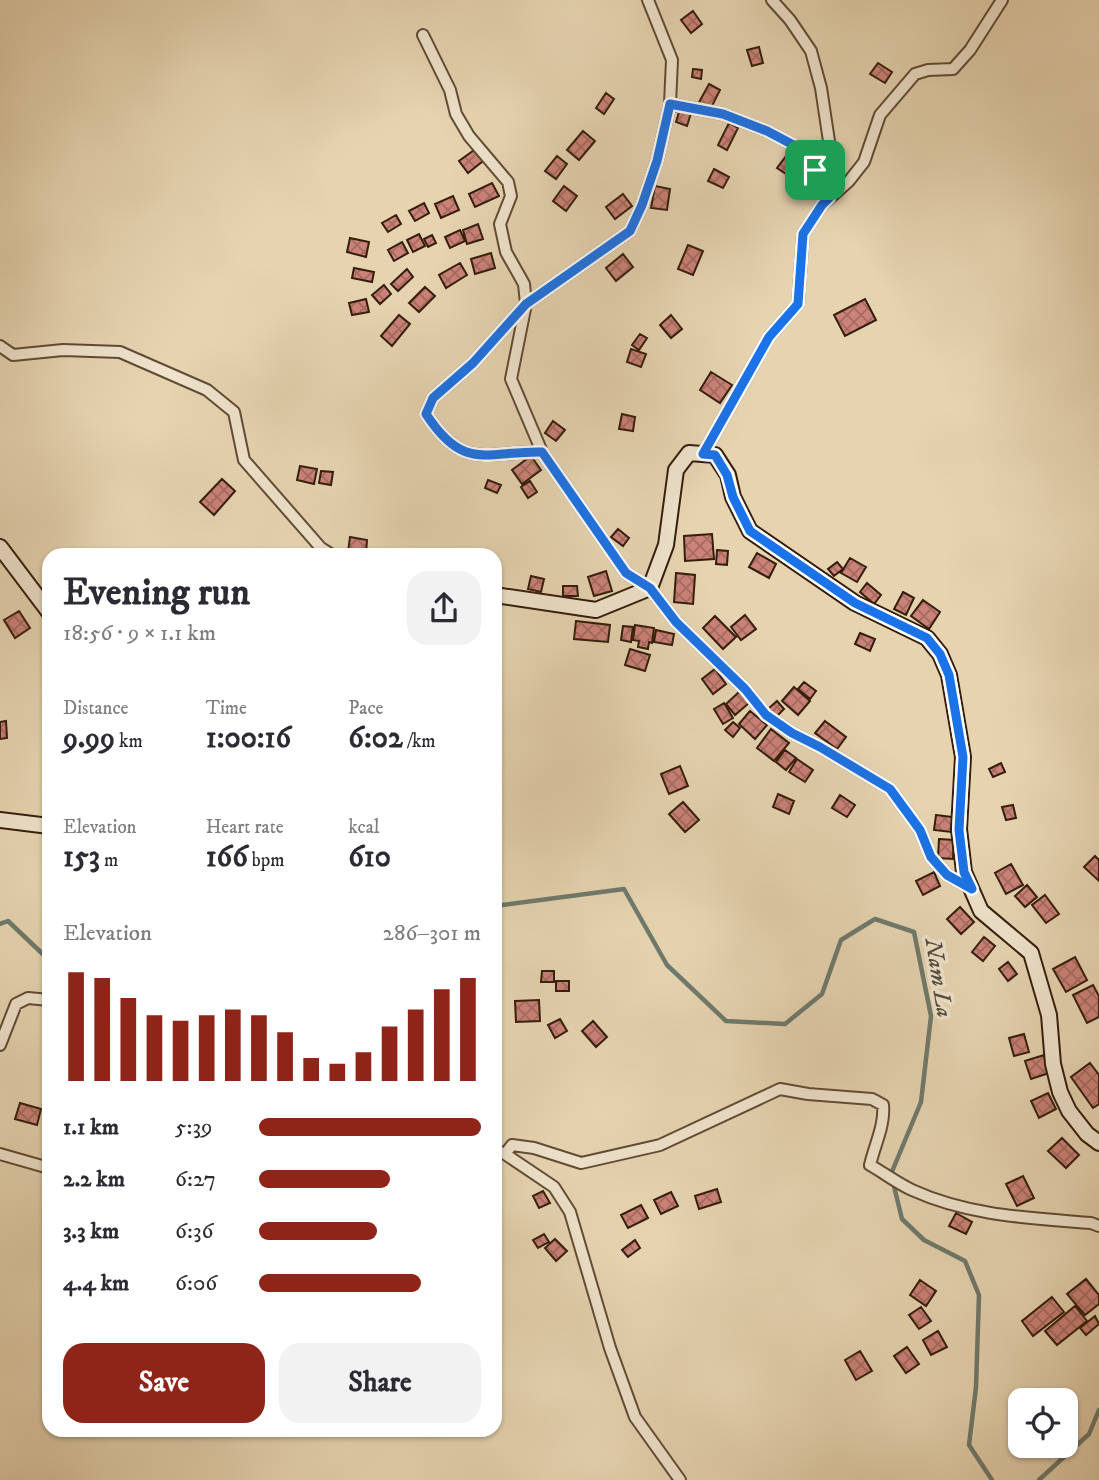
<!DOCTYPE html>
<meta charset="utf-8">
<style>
:root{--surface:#fff;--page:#f2f2f3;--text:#2b2b33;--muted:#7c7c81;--accent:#8f2418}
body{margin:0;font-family:"IM FELL DW Pica",serif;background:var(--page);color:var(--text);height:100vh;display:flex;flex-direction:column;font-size:26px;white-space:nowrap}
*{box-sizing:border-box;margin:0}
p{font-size:23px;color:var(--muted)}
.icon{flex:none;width:38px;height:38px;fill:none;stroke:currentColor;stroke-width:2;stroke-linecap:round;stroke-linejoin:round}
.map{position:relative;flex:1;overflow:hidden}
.sheet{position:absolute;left:42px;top:548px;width:460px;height:889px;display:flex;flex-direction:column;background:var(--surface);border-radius:21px;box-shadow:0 2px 5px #0004}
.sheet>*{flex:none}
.tools{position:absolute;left:1008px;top:1388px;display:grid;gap:14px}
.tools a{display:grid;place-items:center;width:70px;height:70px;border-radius:14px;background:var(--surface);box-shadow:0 2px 5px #0004;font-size:35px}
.pin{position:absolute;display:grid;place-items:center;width:60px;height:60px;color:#fff;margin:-30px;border-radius:14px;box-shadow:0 4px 10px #0006}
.round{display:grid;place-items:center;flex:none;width:74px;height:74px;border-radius:21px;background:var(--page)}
.summary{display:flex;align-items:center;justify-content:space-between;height:119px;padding:0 21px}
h1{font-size:38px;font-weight:700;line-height:52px}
.stats{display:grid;grid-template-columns:repeat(3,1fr);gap:10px;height:119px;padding:7px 21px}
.stats div{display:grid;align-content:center}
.stats b{font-size:30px;font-weight:700}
.stats small{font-size:19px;font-weight:400}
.stats p{font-size:19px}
.chart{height:196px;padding:14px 21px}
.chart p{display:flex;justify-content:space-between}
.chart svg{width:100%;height:126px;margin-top:7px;stroke:var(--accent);stroke-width:6}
.cta{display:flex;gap:14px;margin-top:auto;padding:14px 21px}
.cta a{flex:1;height:80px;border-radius:21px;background:var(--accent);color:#fff;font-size:28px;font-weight:700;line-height:80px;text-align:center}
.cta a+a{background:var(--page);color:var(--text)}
ul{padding:0 21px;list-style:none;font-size:23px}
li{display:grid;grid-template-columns:112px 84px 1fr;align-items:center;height:52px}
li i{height:18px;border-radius:9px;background:var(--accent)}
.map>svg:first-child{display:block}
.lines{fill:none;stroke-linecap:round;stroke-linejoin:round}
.stream{stroke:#6f7a6c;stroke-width:4.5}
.building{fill:url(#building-cross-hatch);stroke:#351d0b;stroke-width:2}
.street-casing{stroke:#614b34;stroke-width:14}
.secondary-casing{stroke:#351d0b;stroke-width:18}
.street{stroke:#efe3cc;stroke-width:10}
.secondary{stroke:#efe3cc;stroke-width:14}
.route-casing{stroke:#fff;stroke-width:14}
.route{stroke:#1a73e8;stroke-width:9}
.labels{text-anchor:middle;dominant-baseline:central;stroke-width:7;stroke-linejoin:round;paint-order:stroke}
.water-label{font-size:23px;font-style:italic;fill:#524c3c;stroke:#efe3cc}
</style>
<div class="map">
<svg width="1099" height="1480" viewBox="0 0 1099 1480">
<defs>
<pattern id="building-cross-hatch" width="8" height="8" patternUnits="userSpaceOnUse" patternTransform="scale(1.75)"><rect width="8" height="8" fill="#cb8278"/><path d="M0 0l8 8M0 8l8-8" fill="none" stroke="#a66a61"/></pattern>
</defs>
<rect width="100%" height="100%" fill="#e6d4b1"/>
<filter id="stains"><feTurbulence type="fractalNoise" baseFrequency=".00286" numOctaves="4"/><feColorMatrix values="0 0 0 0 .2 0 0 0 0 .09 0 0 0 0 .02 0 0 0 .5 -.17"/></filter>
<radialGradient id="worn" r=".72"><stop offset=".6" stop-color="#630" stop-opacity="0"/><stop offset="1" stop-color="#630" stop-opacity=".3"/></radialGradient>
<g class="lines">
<!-- stream -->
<path class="stream" d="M 495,906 L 624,889 L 667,965 L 726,1021 L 785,1024 L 822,994 L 841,940 L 875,919 L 914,932 L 931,1016 L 921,1102 L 891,1174 L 902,1219 L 924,1240 L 965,1261 L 979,1295 L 976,1387 L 969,1445 L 992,1480
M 0,924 L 8,921 L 49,960
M 1039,1480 L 1089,1434 L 1099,1410"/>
</g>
<!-- building -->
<path class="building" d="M 693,11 L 702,24 L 691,33 L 681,20 Z
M 759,47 L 763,63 L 752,66 L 747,50 Z
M 878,63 L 892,72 L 885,83 L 870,74 Z
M 693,69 L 702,70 L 701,79 L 692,77 Z
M 709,84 L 720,90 L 710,110 L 698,104 Z
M 606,93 L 614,99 L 604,114 L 596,108 Z
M 680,109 L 691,113 L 687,126 L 676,122 Z
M 729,123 L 738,128 L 727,150 L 718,145 Z
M 583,131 L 595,141 L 579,160 L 567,150 Z
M 474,150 L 483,161 L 468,173 L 459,161 Z
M 789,152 L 801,160 L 789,176 L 777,168 Z
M 557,156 L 567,164 L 556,179 L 545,171 Z
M 714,169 L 729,177 L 723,188 L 708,181 Z
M 492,183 L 499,196 L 475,207 L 469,194 Z
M 564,186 L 577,196 L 566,211 L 553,201 Z
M 655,186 L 670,189 L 667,210 L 651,208 Z
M 623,194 L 632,206 L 615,219 L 606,207 Z
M 453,196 L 459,210 L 441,218 L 435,204 Z
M 424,203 L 429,213 L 415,221 L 409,211 Z
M 396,215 L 401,224 L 388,232 L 382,223 Z
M 478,224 L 483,239 L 467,244 L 463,230 Z
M 460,230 L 465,241 L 450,248 L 445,237 Z
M 419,234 L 425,246 L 413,252 L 407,240 Z
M 432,235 L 436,243 L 428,247 L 424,239 Z
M 350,238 L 369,242 L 366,257 L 347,252 Z
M 402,242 L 408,253 L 394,261 L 388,250 Z
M 688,245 L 703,251 L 693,275 L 678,269 Z
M 491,253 L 495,268 L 475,274 L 471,259 Z
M 623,254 L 633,267 L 616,281 L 606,268 Z
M 460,263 L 467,275 L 446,288 L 439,275 Z
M 354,268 L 374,272 L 372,282 L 352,278 Z
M 407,269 L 413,277 L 398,291 L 391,284 Z
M 384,285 L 391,294 L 380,304 L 372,295 Z
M 425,287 L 435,296 L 419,312 L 409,303 Z
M 366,299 L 369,312 L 352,315 L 349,303 Z
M 865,299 L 876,320 L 845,336 L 834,315 Z
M 399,315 L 410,324 L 392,346 L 381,336 Z
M 671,315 L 682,329 L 671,338 L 660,325 Z
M 640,334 L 647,338 L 639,350 L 632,345 Z
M 631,349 L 646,354 L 641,367 L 627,362 Z
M 711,372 L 732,385 L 720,403 L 700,390 Z
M 622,414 L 635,417 L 633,431 L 619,429 Z
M 553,421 L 565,430 L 556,441 L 545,433 Z
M 531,456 L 541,470 L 522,484 L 512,470 Z
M 300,466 L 317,469 L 314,484 L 297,480 Z
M 321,471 L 333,472 L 331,485 L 319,483 Z
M 222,479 L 235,491 L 214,515 L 200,502 Z
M 488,480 L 501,485 L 497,493 L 485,488 Z
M 530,481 L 537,492 L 528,498 L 521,487 Z
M 618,529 L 629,538 L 623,546 L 611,537 Z
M 712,534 L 714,559 L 685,561 L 684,536 Z
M 350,537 L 367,540 L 366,554 L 348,552 Z
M 717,550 L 728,551 L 727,565 L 716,564 Z
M 757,553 L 776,564 L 769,578 L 749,567 Z
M 850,558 L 866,567 L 857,582 L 841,573 Z
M 837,562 L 843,569 L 834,576 L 828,569 Z
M 606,571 L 612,591 L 594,596 L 588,577 Z
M 676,573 L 695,575 L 693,604 L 674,602 Z
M 531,576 L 544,579 L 541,592 L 528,589 Z
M 867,583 L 881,595 L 874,604 L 860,592 Z
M 563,586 L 577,586 L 578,596 L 563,596 Z
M 903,592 L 914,598 L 906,615 L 894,609 Z
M 923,600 L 940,612 L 929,629 L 911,616 Z
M 19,611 L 30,628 L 15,638 L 4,620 Z
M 745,615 L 756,629 L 741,640 L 731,627 Z
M 715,616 L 736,637 L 723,649 L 703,628 Z
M 576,621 L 610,625 L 608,642 L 574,639 Z
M 635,625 L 654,628 L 652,643 L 649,642 L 648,649 L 638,647 L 639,641 L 633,640 Z
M 623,626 L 633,627 L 631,642 L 621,640 Z
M 656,630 L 674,634 L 672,645 L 654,642 Z
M 860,633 L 875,639 L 870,651 L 855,644 Z
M 630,649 L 650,655 L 645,671 L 625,665 Z
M 715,669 L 726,684 L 713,694 L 702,679 Z
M 804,682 L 816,691 L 810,699 L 798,689 Z
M 794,687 L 810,701 L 798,715 L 782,701 Z
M 739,692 L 749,703 L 735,715 L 726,704 Z
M 777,701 L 784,709 L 776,717 L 768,709 Z
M 724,703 L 733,718 L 723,724 L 714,709 Z
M 750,711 L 767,725 L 755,739 L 739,724 Z
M 6,721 L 7,738 L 0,739 L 0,722 Z
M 825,721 L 846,737 L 837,749 L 815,733 Z
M 733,722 L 740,728 L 733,737 L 725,730 Z
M 771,729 L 789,743 L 774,761 L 757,748 Z
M 785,750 L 796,758 L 786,770 L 776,762 Z
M 797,759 L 813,770 L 805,782 L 789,772 Z
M 1001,763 L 1005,772 L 993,777 L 989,769 Z
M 680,766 L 688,786 L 669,794 L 661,774 Z
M 778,794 L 794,801 L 789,814 L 773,807 Z
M 840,795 L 855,805 L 847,817 L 832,808 Z
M 683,802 L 699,820 L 685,832 L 669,814 Z
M 1013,805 L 1016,818 L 1006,820 L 1002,807 Z
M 936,815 L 953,817 L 951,832 L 934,830 Z
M 939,839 L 954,840 L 953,859 L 938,858 Z
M 1095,856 L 1099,860 L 1099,881 L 1084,867 Z
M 1011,864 L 1023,885 L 1006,894 L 995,873 Z
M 934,872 L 940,886 L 923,895 L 916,881 Z
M 1027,885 L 1037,897 L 1025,907 L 1015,896 Z
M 1045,895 L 1059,914 L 1046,923 L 1032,905 Z
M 960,907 L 974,922 L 961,934 L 947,919 Z
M 984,937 L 995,946 L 983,961 L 972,952 Z
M 1075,957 L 1087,980 L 1066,992 L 1053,969 Z
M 1008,962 L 1017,974 L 1008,981 L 999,969 Z
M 542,971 L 554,971 L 554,982 L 541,982 Z
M 556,981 L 569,981 L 569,991 L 556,991 Z
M 1093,985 L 1099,996 L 1099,1017 L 1087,1023 L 1073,995 Z
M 539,1000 L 540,1021 L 516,1022 L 515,1001 Z
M 560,1019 L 567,1031 L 555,1038 L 548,1025 Z
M 593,1021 L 607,1037 L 596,1047 L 582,1031 Z
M 1024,1034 L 1029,1052 L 1014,1056 L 1009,1038 Z
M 1044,1055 L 1049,1073 L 1031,1079 L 1025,1061 Z
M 1090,1063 L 1099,1075 L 1099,1104 L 1093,1108 L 1071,1077 Z
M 1048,1093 L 1056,1109 L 1039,1118 L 1031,1101 Z
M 20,1103 L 41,1109 L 37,1125 L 15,1119 Z
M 1062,1138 L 1079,1155 L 1066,1168 L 1048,1151 Z
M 1023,1176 L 1034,1198 L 1017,1206 L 1006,1184 Z
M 717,1189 L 721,1202 L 699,1209 L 695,1196 Z
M 543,1191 L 550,1203 L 539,1208 L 533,1196 Z
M 671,1192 L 678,1206 L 661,1214 L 654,1200 Z
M 641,1205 L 648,1218 L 628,1228 L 621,1215 Z
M 956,1213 L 972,1222 L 966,1234 L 949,1226 Z
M 544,1234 L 549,1242 L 538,1248 L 533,1240 Z
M 555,1239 L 567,1251 L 556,1261 L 545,1248 Z
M 635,1240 L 640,1248 L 628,1257 L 622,1250 Z
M 1086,1279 L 1099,1295 L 1099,1304 L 1085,1315 L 1067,1294 Z
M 920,1280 L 936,1291 L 926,1306 L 910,1295 Z
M 1052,1297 L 1064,1312 L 1033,1336 L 1022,1321 Z
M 1075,1306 L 1087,1321 L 1057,1345 L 1045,1331 Z
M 921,1307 L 931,1321 L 919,1329 L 909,1315 Z
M 1095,1316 L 1099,1324 L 1086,1335 L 1080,1328 Z
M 938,1331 L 947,1347 L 931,1355 L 923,1340 Z
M 907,1347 L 919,1364 L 906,1373 L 894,1356 Z
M 860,1351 L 872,1371 L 856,1380 L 845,1360 Z
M 1038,1389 L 1040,1400 L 1022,1400 L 1021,1392 Z"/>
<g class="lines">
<defs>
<path id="street" d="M 772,0 L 790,20 L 811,51 L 821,88 L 829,141 L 815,170
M 423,35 L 450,90 L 456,114 L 469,136 L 508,182 L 511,196 L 500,224 L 506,252 L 524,284 L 526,304 L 511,379 L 542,452 L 626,573 L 650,588 L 676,622 L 745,689 L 766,715 L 792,733 L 820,747 L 890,789 L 920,830 L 931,857 L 947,875 L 972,889
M 670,104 L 723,114 L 767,131 L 801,149 L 829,198
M 0,346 L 13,355 L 63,350 L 120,352 L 207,390 L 234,412 L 244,460 L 321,548 L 332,555
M 542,452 C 485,451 464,472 426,414 L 433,398 L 473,363 L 526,304 L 630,231 L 642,205 L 657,161 L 670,104 L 672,60 L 648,0
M 703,454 L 769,337 L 798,304 L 803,234 L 822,205 L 849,181 L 864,162 L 880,115 L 915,74 L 928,70 L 953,69 L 970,50 L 1002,0
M 0,1045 L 16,1004 L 28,998 L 49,1000
M 495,1150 L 505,1154 L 554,1187 L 570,1212 L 610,1348 L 635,1417 L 680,1480
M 0,1154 L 49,1168
M 505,1154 L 512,1145 L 534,1148 L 581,1163 L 660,1145 L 780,1089 L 808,1094 L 872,1099 L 883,1105 C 885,1125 875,1144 870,1165 C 884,1173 897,1183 912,1190 C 969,1216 1030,1218 1091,1223 L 1099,1226"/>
<path id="secondary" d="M 0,547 L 49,612
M 495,595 L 596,610 L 650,588 L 666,545 L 676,470 L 689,453 L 715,455 L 728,475 L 733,497 L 750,531 L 855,603 L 927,638 L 940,654 L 949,675 L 963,757 L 959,829 L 964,872 L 981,911 L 1031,953 L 1049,1015 L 1053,1064 L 1060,1092 L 1069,1111 L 1087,1134 L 1099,1143
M 0,820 L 49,826"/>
</defs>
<!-- street casing -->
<use href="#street" class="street-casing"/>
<!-- secondary casing -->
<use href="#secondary" class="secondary-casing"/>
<!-- street -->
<use href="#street" class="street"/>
<!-- secondary -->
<use href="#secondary" class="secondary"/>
</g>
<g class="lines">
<defs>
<path id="route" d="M 670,104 L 723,114 L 767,131 L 801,149 L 829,198 L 822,205 L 803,234 L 798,304 L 769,337 L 703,454 L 715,455 L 727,475 L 733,497 L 750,531 L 855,603 L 927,638 L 940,654 L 949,675 L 963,757 L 959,830 L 964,872 L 972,889 L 947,875 L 931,857 L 920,830 L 890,789 L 820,747 L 792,733 L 766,715 L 745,689 L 676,622 L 650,588 L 626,573 L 542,452 C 485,451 464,472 426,414 L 433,398 L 473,363 L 526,304 L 630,231 L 642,205 L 657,161 Z"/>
</defs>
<!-- route casing -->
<use href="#route" class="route-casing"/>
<!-- route -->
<use href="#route" class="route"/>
</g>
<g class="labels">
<!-- water labels -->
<g class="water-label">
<text transform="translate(938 978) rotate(81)">Nam La</text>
</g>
</g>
<rect width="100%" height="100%" filter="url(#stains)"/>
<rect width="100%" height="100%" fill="url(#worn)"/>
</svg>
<div class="tools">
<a><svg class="icon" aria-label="locate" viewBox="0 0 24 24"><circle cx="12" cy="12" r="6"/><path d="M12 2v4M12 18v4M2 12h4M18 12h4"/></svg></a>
</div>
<div class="pin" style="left:815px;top:170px;background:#1e9e55"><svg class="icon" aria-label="arrive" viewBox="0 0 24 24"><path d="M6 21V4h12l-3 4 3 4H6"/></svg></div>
<section class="sheet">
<div class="summary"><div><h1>Evening run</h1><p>18:56 · 9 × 1.1 km</p></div><a class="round"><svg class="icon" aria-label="share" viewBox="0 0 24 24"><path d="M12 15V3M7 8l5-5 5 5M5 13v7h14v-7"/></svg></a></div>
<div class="stats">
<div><p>Distance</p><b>9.99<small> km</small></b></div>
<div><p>Time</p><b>1:00:16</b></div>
<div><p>Pace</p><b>6:02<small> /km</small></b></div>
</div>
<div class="stats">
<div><p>Elevation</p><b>153<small> m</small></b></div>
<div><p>Heart rate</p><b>166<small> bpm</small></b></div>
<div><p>kcal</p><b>610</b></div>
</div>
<div class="chart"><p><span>Elevation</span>286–301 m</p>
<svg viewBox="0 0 160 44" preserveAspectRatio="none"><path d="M5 44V6M15 44V8M25 44V15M35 44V21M45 44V23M55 44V21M65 44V19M75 44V21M85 44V27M95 44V36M105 44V38M115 44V34M125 44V25M135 44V19M145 44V12M155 44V8"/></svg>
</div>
<ul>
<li><b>1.1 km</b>5:39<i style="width:100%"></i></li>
<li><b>2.2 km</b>6:27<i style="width:59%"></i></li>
<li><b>3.3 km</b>6:36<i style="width:53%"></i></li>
<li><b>4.4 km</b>6:06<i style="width:73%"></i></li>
</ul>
<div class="cta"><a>Save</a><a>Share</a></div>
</section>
</div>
